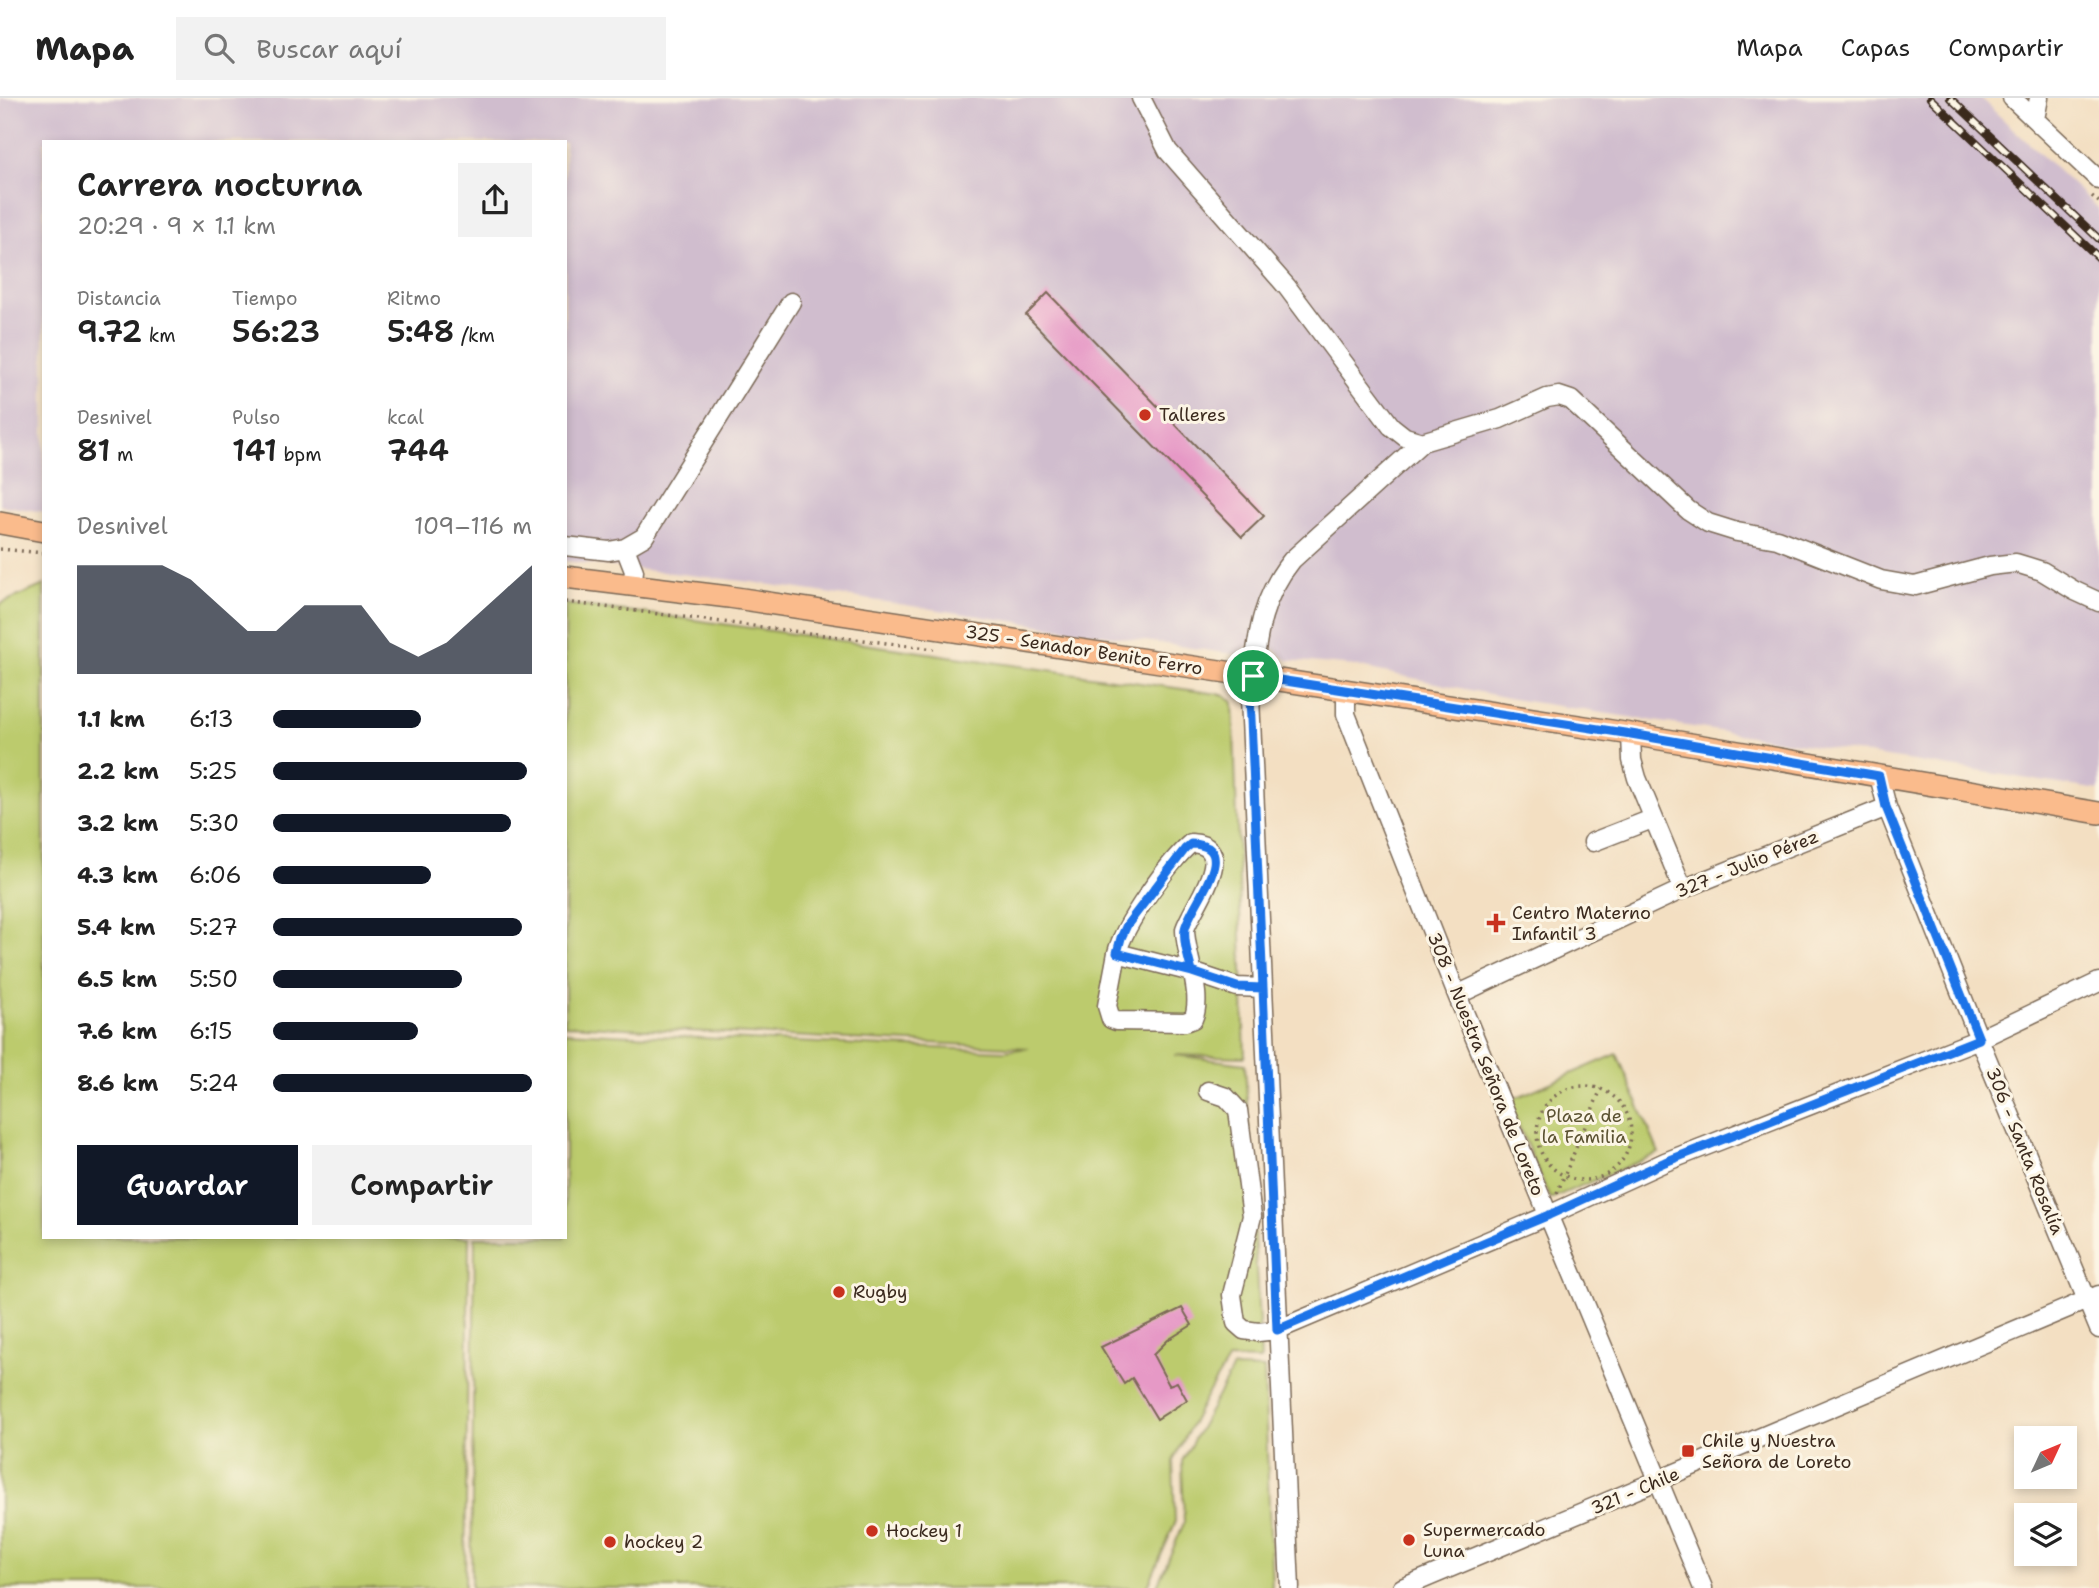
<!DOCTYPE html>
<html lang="es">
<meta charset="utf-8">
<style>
:root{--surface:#fff;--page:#f2f2f2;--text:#222;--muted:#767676;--line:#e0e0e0;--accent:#111827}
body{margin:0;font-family:"Shantell Sans",sans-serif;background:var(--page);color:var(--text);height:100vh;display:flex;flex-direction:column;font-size:26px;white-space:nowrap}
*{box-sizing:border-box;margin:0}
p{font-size:23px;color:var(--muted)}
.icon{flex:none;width:38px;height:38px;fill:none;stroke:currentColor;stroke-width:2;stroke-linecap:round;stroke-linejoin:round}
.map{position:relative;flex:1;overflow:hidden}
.drawer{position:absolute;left:42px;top:42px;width:525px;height:1099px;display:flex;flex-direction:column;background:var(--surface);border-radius:0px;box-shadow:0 4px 10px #0003}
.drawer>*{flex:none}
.needle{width:46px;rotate:46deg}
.controls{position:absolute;left:2014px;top:1328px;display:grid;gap:14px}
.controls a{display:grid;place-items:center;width:63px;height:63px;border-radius:0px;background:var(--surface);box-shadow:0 4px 10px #0003;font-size:35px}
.pin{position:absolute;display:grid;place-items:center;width:60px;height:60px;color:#fff;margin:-30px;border:4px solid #fff;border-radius:50%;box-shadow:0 2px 7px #0007}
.round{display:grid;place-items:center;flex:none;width:74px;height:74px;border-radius:0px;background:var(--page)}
.summary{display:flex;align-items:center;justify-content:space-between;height:119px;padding:0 35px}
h1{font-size:32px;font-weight:600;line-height:52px}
.stats{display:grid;grid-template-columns:repeat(3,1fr);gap:10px;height:119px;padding:7px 35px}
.stats div{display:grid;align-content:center}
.stats b{font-size:30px;font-weight:600}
.stats small{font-size:19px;font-weight:400}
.stats p{font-size:19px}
.chart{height:196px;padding:14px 35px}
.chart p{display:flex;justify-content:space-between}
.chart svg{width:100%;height:126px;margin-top:7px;fill:var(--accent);opacity:.7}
.action{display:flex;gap:14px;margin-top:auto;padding:14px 35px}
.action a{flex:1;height:80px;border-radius:0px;background:var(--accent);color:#fff;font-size:28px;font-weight:600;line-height:80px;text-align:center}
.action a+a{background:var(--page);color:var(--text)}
ul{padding:0 35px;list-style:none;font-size:23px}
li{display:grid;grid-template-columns:112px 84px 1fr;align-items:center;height:52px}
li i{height:18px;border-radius:9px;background:var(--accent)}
header{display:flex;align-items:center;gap:42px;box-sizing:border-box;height:98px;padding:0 35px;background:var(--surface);border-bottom:2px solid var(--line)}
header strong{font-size:33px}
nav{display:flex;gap:38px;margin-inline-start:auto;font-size:24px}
.search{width:490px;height:63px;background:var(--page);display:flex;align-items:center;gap:18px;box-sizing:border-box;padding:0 24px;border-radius:0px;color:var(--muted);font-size:26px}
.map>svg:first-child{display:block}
.industrial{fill:#d0bdce}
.green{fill:#bccb6d;stroke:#7c7a46;stroke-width:2}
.building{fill:#e699c6}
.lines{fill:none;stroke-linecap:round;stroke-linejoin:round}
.minor-casing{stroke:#7b6957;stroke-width:21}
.major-casing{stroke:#7b6957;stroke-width:24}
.path{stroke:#7b6957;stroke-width:3.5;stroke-dasharray:2 5;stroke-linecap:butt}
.minor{stroke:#fff;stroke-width:18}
.major{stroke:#fabb8c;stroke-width:21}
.rail-casing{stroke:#3b2a1e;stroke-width:8}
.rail{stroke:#fcf5e5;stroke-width:5;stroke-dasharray:16;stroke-linecap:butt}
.route-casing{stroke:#fff;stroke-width:14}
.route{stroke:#1a73e8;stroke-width:9}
.poi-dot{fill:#c8321e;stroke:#fcf5e5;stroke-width:2.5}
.labels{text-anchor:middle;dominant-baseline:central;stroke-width:6;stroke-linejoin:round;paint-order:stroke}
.poi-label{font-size:18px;fill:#3b2a1e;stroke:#fcf5e5;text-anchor:start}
.street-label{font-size:18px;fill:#3b2a1e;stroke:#fcf5e5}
.park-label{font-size:18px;fill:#5b5232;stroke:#fcf5e5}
</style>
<header>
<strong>Mapa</strong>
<div class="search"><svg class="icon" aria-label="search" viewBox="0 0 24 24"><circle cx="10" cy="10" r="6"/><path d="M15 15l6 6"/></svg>Buscar aquí</div>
<nav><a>Mapa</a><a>Capas</a><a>Compartir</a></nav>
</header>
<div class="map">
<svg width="2099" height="1490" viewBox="0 0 2099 1490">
<rect width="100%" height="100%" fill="#fcf5e5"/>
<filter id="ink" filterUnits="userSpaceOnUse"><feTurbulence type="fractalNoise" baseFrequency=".0143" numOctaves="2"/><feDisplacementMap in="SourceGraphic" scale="14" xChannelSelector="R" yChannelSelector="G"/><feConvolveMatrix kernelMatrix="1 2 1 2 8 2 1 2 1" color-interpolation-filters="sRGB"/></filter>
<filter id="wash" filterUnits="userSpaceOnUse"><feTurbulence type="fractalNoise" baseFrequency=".00686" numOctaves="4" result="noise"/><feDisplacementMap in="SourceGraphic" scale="28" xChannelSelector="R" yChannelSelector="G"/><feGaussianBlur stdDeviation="1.57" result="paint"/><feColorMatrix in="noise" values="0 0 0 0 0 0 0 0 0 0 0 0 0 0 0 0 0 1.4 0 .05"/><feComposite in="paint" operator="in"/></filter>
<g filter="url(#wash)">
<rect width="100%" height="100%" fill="#f3dfc2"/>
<!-- industrial -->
<path class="industrial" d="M 0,0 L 1980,0 L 2099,111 L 2099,692 L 1513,601 L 1355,568 L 1287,562 L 1258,537 L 1239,557 L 752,484 L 565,463 L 565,44 L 44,44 L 44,414 L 0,407 Z"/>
<!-- green -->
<path class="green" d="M 44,487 L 44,1139 L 469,1139 L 465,1490 L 0,1490 L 0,506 Z
M 565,506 L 659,517 L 1225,597 L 1233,604 L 1245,959 L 1174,957 L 1245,966 L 1261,1262 L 1229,1261 L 1205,1300 L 1173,1363 L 1175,1425 L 1147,1490 L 471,1490 L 475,1139 L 565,1139 L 565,934 L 1004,953 L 1029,950 L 565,927 Z
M 1617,956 L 1659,1055 L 1550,1101 L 1508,1003 Z
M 1233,1270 L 1264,1271 L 1272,1490 L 1156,1490 L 1184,1425 L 1182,1363 Z"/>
<g id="blocks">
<!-- building -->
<path class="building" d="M 1048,195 L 1264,418 L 1242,439 L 1026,217 Z
M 1182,1210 L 1192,1227 L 1168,1242 L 1153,1257 L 1169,1287 L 1177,1284 L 1187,1302 L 1157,1321 L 1132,1280 L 1124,1286 L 1101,1249 Z"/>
</g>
</g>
<g filter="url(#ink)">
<use href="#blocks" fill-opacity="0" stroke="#7b6957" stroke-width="2"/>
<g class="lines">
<defs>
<path id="minor" d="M 1141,0 L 1168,53 L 1287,189 L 1391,328 L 1405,339 L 1422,344 L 1500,321 L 1547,300 L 1559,298 L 1571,302 L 1688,412 L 1708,425 L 1737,434 L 1777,441 L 1881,482 L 1915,488 L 1990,468 L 2016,465 L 2042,473 L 2075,493 L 2099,504
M 2012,0 L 2099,82
M 2035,21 L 2039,0
M 565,448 L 609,453 L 625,450
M 632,487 L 634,473 L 625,450 L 644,439 L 791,204
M 1346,594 L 1346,616 L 1457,897 L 1703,1490
M 1631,636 L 1632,662 L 1637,680 L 1683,791
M 1879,678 L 1887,709 L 1979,941 L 2099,1231
M 1593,744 L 1652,721
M 1117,855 L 1107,908 L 1111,921 L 1116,923 L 1185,924 L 1193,921 C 1204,897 1185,857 1185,831 C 1193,807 1241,748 1191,745 C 1168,765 1124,826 1117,855 L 1192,874 L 1237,889 L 1263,890
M 1457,897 L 1683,791 L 1887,709
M 1208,993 L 1226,999 L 1238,1012 L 1252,1118 L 1232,1197 L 1236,1225 L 1244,1232 L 1258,1234 L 1277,1232 L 1549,1117 L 1665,1064 L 1979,941 L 2099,884
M 1290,1490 L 1250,599 C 1257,547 1257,505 1292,462 L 1422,344
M 1402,1490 L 2099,1197"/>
<path id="major" d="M 0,425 L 44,433
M 565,479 L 729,499 L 1253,578 L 1631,636 L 2099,715"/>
</defs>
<!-- minor casing -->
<use href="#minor" class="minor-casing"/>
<!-- major casing -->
<use href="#major" class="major-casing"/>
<!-- path -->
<path class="path" d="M 2092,98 L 2099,104
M 0,451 L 44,455
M 565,504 L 934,551
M1537 1035a47 47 0 1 1 94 0a47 47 0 1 1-94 0Z
M 1557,1095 L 1601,991"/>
<!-- minor -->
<use href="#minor" class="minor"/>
<!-- major -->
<use href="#major" class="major"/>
<defs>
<path id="rail" d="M 1930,0 L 2099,160
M 1950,0 L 2099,141"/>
</defs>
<!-- rail casing -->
<use href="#rail" class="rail-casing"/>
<!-- rail -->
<use href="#rail" class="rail"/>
</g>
</g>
<g class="lines" filter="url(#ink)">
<defs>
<path id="route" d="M 1253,578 L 1250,599 L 1263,890 L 1237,889 L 1192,874 L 1117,855 L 1121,840 L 1127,827 L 1185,751 L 1191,746 C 1245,747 1189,808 1185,831 C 1183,845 1189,861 1192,874 L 1237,889 L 1263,890 L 1277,1232 L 1549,1117 L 1665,1064 L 1979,941 L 1886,709 L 1879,678 L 1631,636 L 1253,578"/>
</defs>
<!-- route casing -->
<use href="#route" class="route-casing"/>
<!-- route -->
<use href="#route" class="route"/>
</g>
<!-- markers -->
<g class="poi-dot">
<circle cx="1145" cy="317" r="7"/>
<path d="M1492.5 814.5h7v7h7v7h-7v7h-7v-7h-7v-7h7z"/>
<circle cx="839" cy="1194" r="7"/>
<rect x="1681" y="1346" width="14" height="14" rx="3.5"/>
<circle cx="872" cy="1433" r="7"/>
<circle cx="1409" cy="1442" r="7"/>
<circle cx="610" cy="1444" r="7"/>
</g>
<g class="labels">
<!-- poi labels -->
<g class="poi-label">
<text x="1159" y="317">Talleres</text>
<text x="1512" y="815">Centro Materno<tspan x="1512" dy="21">Infantil 3</tspan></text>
<text x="853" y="1194">Rugby</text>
<text x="1702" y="1343">Chile y Nuestra<tspan x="1702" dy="21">Señora de Loreto</tspan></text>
<text x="1423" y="1432">Supermercado<tspan x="1423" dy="21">Luna</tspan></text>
<text x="886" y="1433">Hockey 1</text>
<text x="624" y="1444">hockey 2</text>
</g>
<!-- street labels -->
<g class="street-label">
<text transform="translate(1084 552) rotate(9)">325 - Senador Benito Ferro</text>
<text transform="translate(1747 766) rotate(-22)">327 - Julio Pérez</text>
<text transform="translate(1486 966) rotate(68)">308 - Nuestra Señora de Loreto</text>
<text transform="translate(2025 1053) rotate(68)">306 - Santa Rosalía</text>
<text transform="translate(1635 1393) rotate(-23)">321 - Chile</text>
</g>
<!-- park labels -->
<g class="park-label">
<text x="1584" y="1018">Plaza de<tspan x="1584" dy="21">la Familia</tspan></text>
</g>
</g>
</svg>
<div class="controls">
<a><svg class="needle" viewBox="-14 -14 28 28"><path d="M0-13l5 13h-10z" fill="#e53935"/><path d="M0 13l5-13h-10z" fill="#767676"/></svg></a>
<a><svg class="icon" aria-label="layers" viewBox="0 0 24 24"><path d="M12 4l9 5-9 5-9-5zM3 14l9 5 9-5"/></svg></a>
</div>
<div class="pin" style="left:1253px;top:578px;background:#1e9e55"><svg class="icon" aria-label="arrive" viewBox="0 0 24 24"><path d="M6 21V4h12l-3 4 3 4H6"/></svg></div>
<section class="drawer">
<div class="summary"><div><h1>Carrera nocturna</h1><p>20:29 · 9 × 1.1 km</p></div><a class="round"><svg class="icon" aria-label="share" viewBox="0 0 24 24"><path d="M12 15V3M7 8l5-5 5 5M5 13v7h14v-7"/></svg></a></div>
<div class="stats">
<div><p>Distancia</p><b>9.72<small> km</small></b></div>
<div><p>Tiempo</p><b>56:23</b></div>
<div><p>Ritmo</p><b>5:48<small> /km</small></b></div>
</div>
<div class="stats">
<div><p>Desnivel</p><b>81<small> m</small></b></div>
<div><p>Pulso</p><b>141<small> bpm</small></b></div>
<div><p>kcal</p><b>744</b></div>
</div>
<div class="chart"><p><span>Desnivel</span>109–116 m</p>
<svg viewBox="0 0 160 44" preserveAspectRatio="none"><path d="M0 44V6L10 6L20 6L30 6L40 11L50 20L60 29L70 29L80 20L90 20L100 20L110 33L120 38L130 33L140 24L150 15L160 6V44z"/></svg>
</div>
<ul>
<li><b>1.1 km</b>6:13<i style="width:57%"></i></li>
<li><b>2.2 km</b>5:25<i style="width:98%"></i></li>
<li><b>3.2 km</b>5:30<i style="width:92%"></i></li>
<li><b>4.3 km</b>6:06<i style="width:61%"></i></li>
<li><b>5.4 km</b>5:27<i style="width:96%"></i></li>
<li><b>6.5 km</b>5:50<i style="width:73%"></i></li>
<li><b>7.6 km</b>6:15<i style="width:56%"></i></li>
<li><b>8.6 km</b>5:24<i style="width:100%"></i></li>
</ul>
<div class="action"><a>Guardar</a><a>Compartir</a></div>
</section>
</div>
